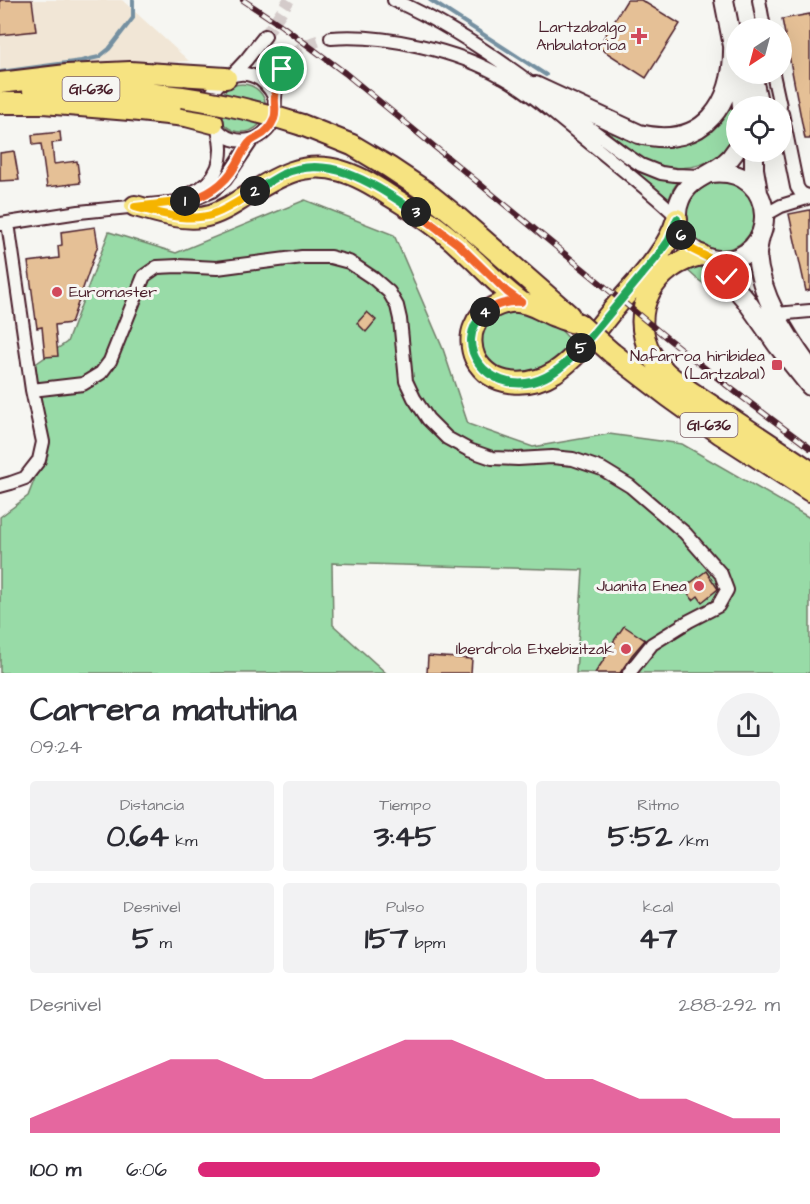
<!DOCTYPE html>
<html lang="es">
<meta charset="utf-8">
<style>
:root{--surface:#fff;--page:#f2f2f3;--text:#2b2b33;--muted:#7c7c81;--accent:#db2777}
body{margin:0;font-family:"Architects Daughter",sans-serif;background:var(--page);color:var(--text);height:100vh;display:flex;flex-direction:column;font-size:22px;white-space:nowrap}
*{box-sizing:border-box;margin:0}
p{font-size:20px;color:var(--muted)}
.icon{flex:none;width:33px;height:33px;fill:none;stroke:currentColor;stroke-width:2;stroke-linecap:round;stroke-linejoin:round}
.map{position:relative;height:673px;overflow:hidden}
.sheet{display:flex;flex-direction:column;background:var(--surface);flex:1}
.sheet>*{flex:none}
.needle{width:39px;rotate:216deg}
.controls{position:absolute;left:726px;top:18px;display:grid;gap:12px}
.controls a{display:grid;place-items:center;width:66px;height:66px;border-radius:50%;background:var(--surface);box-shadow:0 6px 24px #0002;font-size:30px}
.pin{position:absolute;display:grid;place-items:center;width:51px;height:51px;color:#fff;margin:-26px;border:3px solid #fff;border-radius:50%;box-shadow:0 2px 6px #0007}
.km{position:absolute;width:30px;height:30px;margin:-15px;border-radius:50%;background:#222;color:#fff;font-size:16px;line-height:30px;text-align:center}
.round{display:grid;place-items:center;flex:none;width:63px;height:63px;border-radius:32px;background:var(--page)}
.headline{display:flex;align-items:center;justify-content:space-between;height:102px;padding:0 30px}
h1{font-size:33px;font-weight:700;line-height:45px}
.figures{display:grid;grid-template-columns:repeat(3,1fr);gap:9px;height:102px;padding:6px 30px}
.figures div{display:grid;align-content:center;border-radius:6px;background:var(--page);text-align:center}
.figures b{font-size:30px;font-weight:700}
.figures small{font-size:16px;font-weight:400}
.figures p{font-size:16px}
.chart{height:168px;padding:12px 30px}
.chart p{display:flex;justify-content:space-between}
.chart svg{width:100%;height:108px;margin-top:6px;fill:var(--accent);opacity:.7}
ul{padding:0 30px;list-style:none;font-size:20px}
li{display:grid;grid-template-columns:96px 72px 1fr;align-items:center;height:45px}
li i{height:15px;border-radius:8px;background:var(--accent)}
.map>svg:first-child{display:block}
.built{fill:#f1e6d6}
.green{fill:#98dba7;stroke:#717d69;stroke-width:1.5}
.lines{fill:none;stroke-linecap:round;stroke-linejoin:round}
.stream{stroke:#7490a1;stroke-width:4}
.building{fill:#e5c096;stroke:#4a1f2b;stroke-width:1.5}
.street-tunnel{stroke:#d4cbca;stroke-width:12;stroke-dasharray:12 6;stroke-linecap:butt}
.street-casing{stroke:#4a1f2b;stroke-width:16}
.secondary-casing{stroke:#4a1f2b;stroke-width:22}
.primary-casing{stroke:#4a1f2b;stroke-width:24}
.street{stroke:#f6f6f2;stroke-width:12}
.secondary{stroke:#f6f6f2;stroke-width:18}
.primary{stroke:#f6e381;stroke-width:20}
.rail-casing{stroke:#4a1f2b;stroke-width:6}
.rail{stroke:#f6f6f2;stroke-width:4;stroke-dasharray:11;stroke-linecap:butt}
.primary-bridge-casing{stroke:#4a1f2b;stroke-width:24;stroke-linecap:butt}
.primary-bridge{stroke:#f6e381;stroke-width:20}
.split-1-casing{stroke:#fff;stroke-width:12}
.split-2-casing{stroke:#fff;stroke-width:12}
.split-3-casing{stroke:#fff;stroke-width:12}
.split-4-casing{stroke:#fff;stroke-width:12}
.split-5-casing{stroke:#fff;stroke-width:12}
.split-6-casing{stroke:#fff;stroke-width:12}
.split-7-casing{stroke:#fff;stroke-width:12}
.split-1{stroke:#f0652b;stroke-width:8}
.split-2{stroke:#f5b400;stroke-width:8}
.split-3{stroke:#22a559;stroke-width:8}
.split-4{stroke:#f0652b;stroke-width:8}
.split-5{stroke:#22a559;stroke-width:8}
.split-6{stroke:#22a559;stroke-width:8}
.split-7{stroke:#f5b400;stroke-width:8}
.poi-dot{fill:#d1495b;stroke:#f6f6f2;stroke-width:2}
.labels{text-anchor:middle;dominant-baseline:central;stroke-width:6;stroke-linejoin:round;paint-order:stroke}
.shield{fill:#f6f6f2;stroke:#7e6067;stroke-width:1.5}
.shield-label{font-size:15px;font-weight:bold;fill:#4a1f2b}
.poi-label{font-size:16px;fill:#4a1f2b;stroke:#f6f6f2;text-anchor:end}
</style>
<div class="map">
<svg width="810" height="673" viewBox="0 0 810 673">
<rect width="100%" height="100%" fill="#f6f6f2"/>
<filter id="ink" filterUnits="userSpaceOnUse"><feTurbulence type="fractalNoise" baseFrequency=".0167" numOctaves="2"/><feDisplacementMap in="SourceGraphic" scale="12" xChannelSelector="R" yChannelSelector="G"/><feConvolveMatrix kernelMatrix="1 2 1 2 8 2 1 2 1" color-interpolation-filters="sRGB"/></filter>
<g filter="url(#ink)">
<!-- built -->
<path class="built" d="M 0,0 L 122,0 L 189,61 L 89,67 L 0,78 Z"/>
<!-- green -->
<path class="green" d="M218 108a24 24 0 1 1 48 0a24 24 0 1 1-48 0Z
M 733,91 C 735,106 738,121 734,137 C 732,144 725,150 720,154 C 699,170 674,171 650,162 C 627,152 605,133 585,117 L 674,143 Z
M 610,150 L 679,180 L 673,189 L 669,199 Z
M685 215a35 35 0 1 1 70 0a35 35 0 1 1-70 0Z
M 305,200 L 394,235 L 443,349 L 468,424 L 533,447 L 609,434 L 682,444 L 810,518 L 810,673 L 576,673 L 583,570 L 332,563 L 333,625 L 386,673 L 0,673 L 0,517 L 28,496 L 49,442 L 34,365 L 67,342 L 109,232 L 176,253 Z
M 691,266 C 709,266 719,280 732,292 L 711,289 L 697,279 L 685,268 Z
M 517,310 L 540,317 L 560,329 L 575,345 L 544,368 L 513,374 L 498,368 L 488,359 L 482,347 L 481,334 L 490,319 L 501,312 Z"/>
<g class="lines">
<!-- stream -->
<path class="stream" d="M 430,0 L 546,75
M 0,72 L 81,61 L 99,57 L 109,49 L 133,18 L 133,0"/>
</g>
<!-- building -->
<path class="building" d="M 0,0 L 32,0 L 36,31 L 0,35 Z
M 627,0 L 641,0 L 680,24 L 646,78 L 598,47 Z
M 810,14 L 810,139 L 805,139 L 782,19 Z
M 60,132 L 61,142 L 52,143 L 54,164 L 77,161 L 80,183 L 47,187 L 41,144 L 33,145 L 32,135 Z
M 14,151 L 19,180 L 0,181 L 0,153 Z
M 810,210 L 810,290 L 806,291 L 789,214 Z
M 95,227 L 98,245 L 71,323 L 55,325 L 58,356 L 45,357 L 42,327 L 37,328 L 28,262 L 59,258 L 58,246 L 62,245 L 61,232 Z
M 367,312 L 376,320 L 366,332 L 357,323 Z
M 706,571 L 718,589 L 702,602 L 698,596 L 693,600 L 684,588 Z
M 624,626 L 645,640 L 632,655 L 620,673 L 595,673 L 615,643 L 613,642 Z
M 428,656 L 472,659 L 471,673 L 427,673 Z"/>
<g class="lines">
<!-- street-tunnel -->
<path class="street-tunnel" d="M 265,36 L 289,0
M 292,55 C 304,45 316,40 331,38"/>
<defs>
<path id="street" d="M 394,0 C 446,23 495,56 541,91
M 759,0 L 764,28
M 331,38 C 384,34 457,50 503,77 C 529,91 550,111 573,129 C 601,152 630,175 658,199 L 677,216
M 773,74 L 780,106
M 231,76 L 246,60 L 265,36
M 275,98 C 250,47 190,87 215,126 C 219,132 225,137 232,139 C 244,143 258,140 266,131 C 277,120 274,110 275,97 C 276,80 281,67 292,55
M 554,101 L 623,153 L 641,165 L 661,173 L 675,175 L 702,176
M 782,113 L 797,187 C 800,193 803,195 810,196
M 191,193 C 218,182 226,157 218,130
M 765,215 L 781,206 L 810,197
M 1,224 L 79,212 L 179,202 L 196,198 L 212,191 L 225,180 L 252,140
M 776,314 L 810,311
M 32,390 L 83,384 L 101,373 L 110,361 L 144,276 L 157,267 L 178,266 L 217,268 L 302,257 L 330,257 L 349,262 L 373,278 L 389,292 L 397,306 L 400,319 L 406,381 L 414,398 L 428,419 L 447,438 L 469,450 L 492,458 L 518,459 L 552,457 L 573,459 L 602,469 L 630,486 L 685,533 L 721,574 L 727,590 L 718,606 L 689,621 L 652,644 L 629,673
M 0,486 L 11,483 L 25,478 L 39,460 L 43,442 L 32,390 L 8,223"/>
<path id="secondary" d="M 724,0 L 734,51
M 739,74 L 742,106
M 752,74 L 757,97 L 757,106
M 535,86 L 639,134 C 705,150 735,103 733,42
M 754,152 L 754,169 L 758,192
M 711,173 C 781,165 780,264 718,260 C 705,259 694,252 686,243 C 677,231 674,214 680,200 C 691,172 721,176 736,150
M 760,236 C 759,242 757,249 757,255 C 760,295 785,334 808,366
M 709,258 L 745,299 L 778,346 L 810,386"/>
<path id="primary" d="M 0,83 L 67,75 L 130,72 L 226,78
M 33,91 L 111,89 L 182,97
M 0,103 L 43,103 L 130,110 L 186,116 L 213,123
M 302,125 L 352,145 L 389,167 L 425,191 L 456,216 L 569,315
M 135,206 C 157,212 180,220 202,217 C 216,215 228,208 240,200 C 272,180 301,159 341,171 C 359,176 375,186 390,196 C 415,211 439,227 460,247 C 481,265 498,286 521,302
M 701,255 C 654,265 628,311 651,354 C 659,369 674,380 688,390 L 810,471
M 579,324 C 571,322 564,320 557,317 C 541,311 527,300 510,302 C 502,303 495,306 488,310 C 481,314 477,319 474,327 C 470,336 471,349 475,358 C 491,388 529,388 555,372 C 578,357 594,333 611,312 C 634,284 667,254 677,219
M 612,353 L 668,396 L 721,434 L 810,491"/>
</defs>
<!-- street casing -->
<use href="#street" class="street-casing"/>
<!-- secondary casing -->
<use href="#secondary" class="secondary-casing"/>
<!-- primary casing -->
<use href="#primary" class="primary-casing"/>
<!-- street -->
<use href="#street" class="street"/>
<!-- secondary -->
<use href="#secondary" class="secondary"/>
<!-- primary -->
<use href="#primary" class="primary"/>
<defs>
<path id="rail" d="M 243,0 L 282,26 L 345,73 L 667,338 L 725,384 L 810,448"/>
</defs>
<!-- rail casing -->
<use href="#rail" class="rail-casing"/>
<!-- rail -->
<use href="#rail" class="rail"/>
<defs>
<path id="primary-bridge" d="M 182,97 C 223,103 262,112 302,125
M 579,324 L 612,353"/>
</defs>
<!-- primary-bridge casing -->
<use href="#primary-bridge" class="primary-bridge-casing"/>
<!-- primary-bridge -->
<use href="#primary-bridge" class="primary-bridge"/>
</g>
</g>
<g class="lines" filter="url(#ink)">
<defs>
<path id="split-1" d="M 185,201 C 206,197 225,184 236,165 C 241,157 244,147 251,141 C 255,138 255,139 259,136 C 266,133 271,126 274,119 C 277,111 274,104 275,96 C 276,86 278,78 282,69"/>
<path id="split-2" d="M 185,201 L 135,207 C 160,213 188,223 214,214 C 228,209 242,199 255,191"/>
<path id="split-3" d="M 255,191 C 264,185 273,179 283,174 C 331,152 377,187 416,212"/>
<path id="split-4" d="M 416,212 L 459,245 L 507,292 L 521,302 C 507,301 497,304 485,312"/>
<path id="split-5" d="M 485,312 C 449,346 489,392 532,382 C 552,377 567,363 581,348"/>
<path id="split-6" d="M 581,348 L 656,258 L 669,240 L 677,219 L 681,235"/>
<path id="split-7" d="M 681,235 L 687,244 L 693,250 L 709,258 L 727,277"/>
</defs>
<!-- split-1 casing -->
<use href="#split-1" class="split-1-casing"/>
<!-- split-2 casing -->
<use href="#split-2" class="split-2-casing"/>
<!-- split-3 casing -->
<use href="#split-3" class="split-3-casing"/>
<!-- split-4 casing -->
<use href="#split-4" class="split-4-casing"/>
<!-- split-5 casing -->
<use href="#split-5" class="split-5-casing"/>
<!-- split-6 casing -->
<use href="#split-6" class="split-6-casing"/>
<!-- split-7 casing -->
<use href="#split-7" class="split-7-casing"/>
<!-- split-1 -->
<use href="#split-1" class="split-1"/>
<!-- split-2 -->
<use href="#split-2" class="split-2"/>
<!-- split-3 -->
<use href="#split-3" class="split-3"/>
<!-- split-4 -->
<use href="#split-4" class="split-4"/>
<!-- split-5 -->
<use href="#split-5" class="split-5"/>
<!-- split-6 -->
<use href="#split-6" class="split-6"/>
<!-- split-7 -->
<use href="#split-7" class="split-7"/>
</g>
<!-- markers -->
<g class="poi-dot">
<path d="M636 27h6v6h6v6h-6v6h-6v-6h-6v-6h6z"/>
<circle cx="57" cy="292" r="6"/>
<rect x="771" y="359" width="12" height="12" rx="3"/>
<circle cx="699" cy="586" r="6"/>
<circle cx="626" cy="649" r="6"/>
</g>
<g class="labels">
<!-- shield labels -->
<g class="shield">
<rect x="62.5" y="77" width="57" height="24" rx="4.5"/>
<rect x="680.5" y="413" width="57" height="24" rx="4.5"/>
</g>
<g class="shield-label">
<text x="91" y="89">GI-636</text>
<text x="709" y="425">GI-636</text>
</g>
<!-- poi labels -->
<g class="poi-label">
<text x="626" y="27">Lartzabalgo<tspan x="626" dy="18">Anbulatorioa</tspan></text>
<text x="69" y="292" text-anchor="start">Euromaster</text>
<text x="765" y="356">Nafarroa hiribidea<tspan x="765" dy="18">(Lartzabal)</tspan></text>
<text x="687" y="586">Juanita Enea</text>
<text x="614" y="649">Iberdrola Etxebizitzak</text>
</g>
</g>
</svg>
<div class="controls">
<a><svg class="needle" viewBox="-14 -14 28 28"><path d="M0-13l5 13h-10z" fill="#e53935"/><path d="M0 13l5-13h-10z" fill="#7c7c81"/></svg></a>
<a><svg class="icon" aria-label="locate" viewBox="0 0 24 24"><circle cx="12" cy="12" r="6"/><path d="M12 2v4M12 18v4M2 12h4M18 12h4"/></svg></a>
</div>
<div class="pin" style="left:282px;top:69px;background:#1e9e55"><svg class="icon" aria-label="arrive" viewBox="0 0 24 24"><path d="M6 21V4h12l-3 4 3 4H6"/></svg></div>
<div class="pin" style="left:727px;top:277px;background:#d93025"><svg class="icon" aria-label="check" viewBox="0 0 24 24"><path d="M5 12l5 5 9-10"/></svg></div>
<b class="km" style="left:185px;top:201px">1</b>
<b class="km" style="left:255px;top:191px">2</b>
<b class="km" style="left:416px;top:212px">3</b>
<b class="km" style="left:485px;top:312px">4</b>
<b class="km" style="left:581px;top:348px">5</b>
<b class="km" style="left:681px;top:235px">6</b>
</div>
<section class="sheet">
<div class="headline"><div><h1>Carrera matutina</h1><p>09:24</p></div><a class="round"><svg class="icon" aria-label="share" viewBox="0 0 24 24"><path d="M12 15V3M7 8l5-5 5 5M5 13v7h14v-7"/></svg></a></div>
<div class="figures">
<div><p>Distancia</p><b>0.64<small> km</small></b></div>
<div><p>Tiempo</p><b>3:45</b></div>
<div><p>Ritmo</p><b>5:52<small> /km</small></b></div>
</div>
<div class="figures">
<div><p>Desnivel</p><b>5<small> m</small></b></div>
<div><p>Pulso</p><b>157<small> bpm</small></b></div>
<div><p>kcal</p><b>47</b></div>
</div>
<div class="chart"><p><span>Desnivel</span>288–292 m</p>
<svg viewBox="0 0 160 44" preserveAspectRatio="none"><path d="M0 44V38L10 30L20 22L30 14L40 14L50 22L60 22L70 14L80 6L90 6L100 14L110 22L120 22L130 30L140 30L150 38L160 38V44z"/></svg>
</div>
<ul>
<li><b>100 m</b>6:06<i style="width:69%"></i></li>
</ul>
</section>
